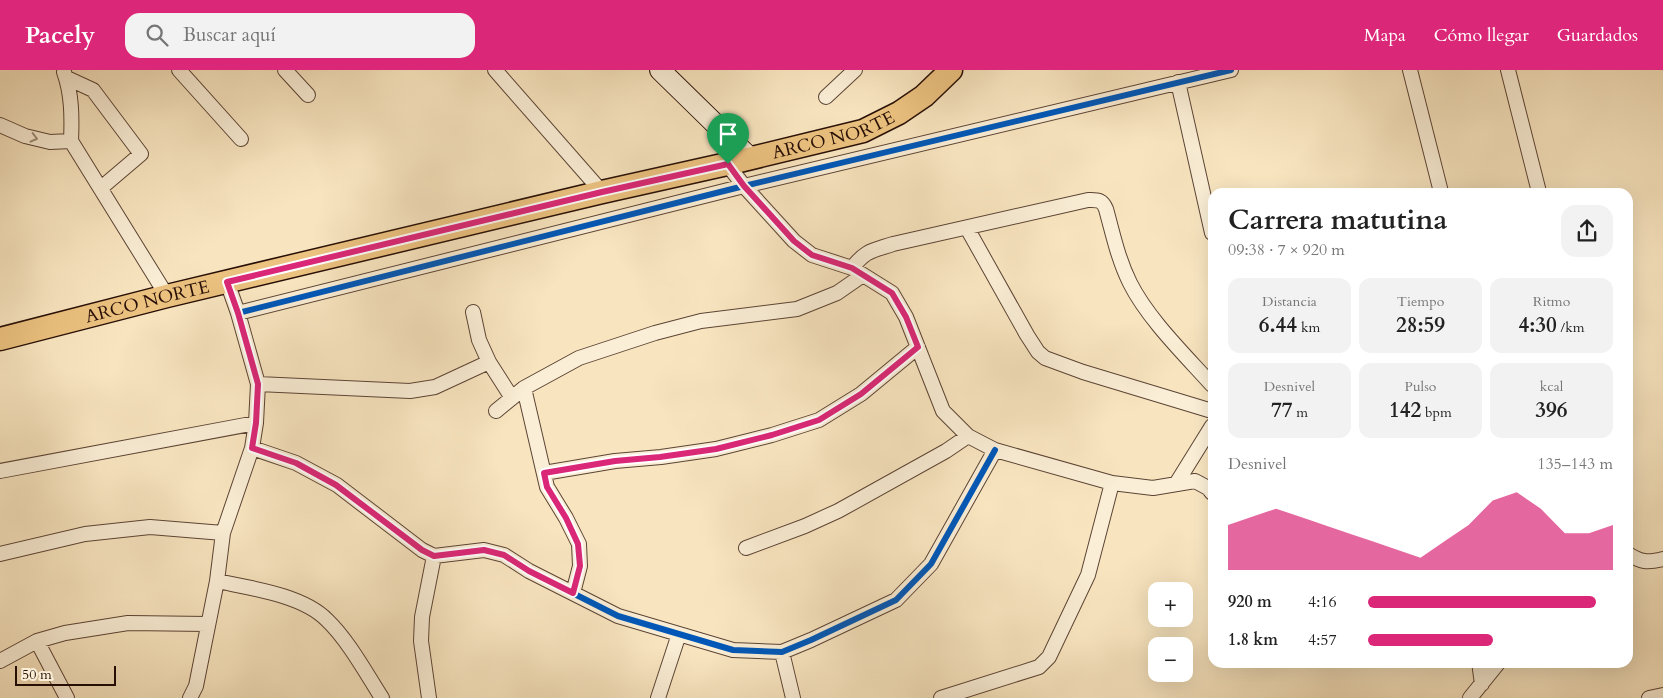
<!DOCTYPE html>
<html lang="es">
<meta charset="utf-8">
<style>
:root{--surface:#fff;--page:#f2f2f2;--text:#222;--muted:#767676;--accent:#db2777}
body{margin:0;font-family:Cardo,serif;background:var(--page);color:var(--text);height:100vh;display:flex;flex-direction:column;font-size:19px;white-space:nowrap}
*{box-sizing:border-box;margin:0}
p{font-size:16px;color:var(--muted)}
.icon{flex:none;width:28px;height:28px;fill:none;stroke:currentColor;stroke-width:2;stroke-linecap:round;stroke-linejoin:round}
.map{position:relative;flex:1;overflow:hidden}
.details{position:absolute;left:1208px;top:118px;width:425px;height:480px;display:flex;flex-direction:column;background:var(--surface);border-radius:15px;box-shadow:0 5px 20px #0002}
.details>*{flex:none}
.fabs{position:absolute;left:1148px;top:512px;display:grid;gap:10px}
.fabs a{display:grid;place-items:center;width:45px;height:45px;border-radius:10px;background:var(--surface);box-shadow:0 5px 20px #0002;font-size:25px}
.scale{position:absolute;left:15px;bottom:12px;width:101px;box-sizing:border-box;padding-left:5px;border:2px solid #280f06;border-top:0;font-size:14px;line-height:18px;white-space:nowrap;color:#280f06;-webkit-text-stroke:4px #faeed6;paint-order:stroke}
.pin{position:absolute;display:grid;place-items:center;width:42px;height:42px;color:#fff;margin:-51px -21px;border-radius:50% 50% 50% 0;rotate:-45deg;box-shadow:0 0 5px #0007}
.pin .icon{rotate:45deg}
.round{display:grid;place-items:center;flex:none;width:52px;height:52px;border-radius:15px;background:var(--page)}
.overview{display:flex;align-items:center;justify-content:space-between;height:85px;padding:0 20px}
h1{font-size:28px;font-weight:600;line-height:38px}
.figures{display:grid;grid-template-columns:repeat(3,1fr);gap:8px;height:85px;padding:5px 20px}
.figures div{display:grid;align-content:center;border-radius:12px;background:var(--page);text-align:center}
.figures b{font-size:21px;font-weight:600}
.figures small{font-size:14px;font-weight:400}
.figures p{font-size:14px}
.chart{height:140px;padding:10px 20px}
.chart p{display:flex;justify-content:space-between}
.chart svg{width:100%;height:90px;margin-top:5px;fill:var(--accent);opacity:.7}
ul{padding:0 20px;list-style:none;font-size:16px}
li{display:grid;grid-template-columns:80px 60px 1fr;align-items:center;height:38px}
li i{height:12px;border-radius:6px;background:var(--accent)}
header{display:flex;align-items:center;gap:30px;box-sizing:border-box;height:70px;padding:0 25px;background:var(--accent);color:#fff}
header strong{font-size:24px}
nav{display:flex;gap:28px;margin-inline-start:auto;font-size:18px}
.search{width:350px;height:45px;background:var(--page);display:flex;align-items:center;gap:12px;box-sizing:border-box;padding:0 18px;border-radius:15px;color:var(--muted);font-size:19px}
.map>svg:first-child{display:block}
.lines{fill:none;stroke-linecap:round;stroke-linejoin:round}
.minor-casing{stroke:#5c4434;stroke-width:16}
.secondary-casing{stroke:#280f06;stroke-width:22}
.primary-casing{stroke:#280f06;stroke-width:25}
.minor{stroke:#faeed6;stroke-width:14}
.secondary{stroke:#faeed6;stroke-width:20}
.primary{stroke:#ecc280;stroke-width:22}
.cycleway-casing{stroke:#faeed6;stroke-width:9}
.cycleway{stroke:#0057b8;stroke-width:6}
.oneway{stroke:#9c8a78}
.route-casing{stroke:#fff;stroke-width:10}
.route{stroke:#db2777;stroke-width:6}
.labels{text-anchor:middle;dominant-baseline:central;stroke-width:5;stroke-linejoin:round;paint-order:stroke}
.street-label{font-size:18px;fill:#280f06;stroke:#faeed6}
</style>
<header>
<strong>Pacely</strong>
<div class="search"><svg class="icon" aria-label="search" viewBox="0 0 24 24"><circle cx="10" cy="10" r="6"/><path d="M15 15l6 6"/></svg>Buscar aquí</div>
<nav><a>Mapa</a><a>Cómo llegar</a><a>Guardados</a></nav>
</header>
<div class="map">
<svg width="1663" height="628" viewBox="0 0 1663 628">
<rect width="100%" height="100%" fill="#f8e5c0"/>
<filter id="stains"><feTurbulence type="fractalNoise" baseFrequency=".004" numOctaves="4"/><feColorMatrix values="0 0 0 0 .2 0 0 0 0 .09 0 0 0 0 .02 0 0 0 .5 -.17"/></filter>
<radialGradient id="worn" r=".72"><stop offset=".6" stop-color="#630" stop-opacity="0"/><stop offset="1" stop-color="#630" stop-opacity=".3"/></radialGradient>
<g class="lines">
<defs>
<path id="minor" d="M 179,0 L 241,69
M 285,0 L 308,25
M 495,0 L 602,122
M 1410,0 L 1441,122
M 1508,0 L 1539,122
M 64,2 C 72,24 72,48 71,71
M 67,8 L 93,20 L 141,84 L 101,118
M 1178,12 L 1212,163
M 826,27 L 855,0
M 0,55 L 25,66 L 50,72 L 71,71
M 71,71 L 167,226
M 727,94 L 744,116 L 794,171 L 812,185 L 852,198 L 892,223 L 906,247 L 943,341 L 968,366 L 995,380 L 1112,413 L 1153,418 L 1195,411 L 1208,418 L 1212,423
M 967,158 L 1027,265 L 1038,282 L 1045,288 L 1083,302 L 1212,341
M 852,198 C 866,180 872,181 893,174 L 1088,130 C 1097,130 1102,129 1106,139 C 1113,164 1118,189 1130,213 C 1148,249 1185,285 1212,315
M 473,242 L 479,270 L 489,292 L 512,328
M 238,243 L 744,116 L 1231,0
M 258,314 L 410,321 L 435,317 L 489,292
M 524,318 L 547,417 L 566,448 L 579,474 L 580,496 L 573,523
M 496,341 L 524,318 L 579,288 L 655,263 L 701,251 L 797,239 L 837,223 L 863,205
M 252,378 L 296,393 L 337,415 L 422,480 L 434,486 L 484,480 L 504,485 L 529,501 L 618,546 L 733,580 L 782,582 L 811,570 L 896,530 L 931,494 L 995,380
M 0,401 L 256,353
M 544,403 L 615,391 L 661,387 L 716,379 L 772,365 L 819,350 L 861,324 L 918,277
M 1176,414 L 1212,356
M 746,478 L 805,456 L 838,441 L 946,381 L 968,366
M 0,484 L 85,464 L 150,457 L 223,463
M 1628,484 C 1641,492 1647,493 1663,489
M 217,511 C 250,518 303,525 327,550 C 348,570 366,603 382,628
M 37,571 L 67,628
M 782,582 L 793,628
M 0,591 L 37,571 L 65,563 L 128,553 L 208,554
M 1479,592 L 1482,614
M 190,628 L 196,616 L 217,511 L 223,463 L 252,378 L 256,353 L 258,314 L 238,243 L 227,212
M 429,628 L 421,571 L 422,547 L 434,486
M 658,628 L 679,564
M 941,628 L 1039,597 L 1049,587 L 1088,505 L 1112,413
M 1470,628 L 1499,592
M 1649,628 L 1663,625"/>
<path id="secondary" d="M 660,0 L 750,88"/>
<g id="primary">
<path id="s1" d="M 0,269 L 167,226 L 602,122 L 727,94 L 863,61 L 899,43 L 924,26 L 951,0"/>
</g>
</defs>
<!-- minor casing -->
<use href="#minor" class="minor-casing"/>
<!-- secondary casing -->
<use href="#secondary" class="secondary-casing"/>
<!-- primary casing -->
<use href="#primary" class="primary-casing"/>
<!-- minor -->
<use href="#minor" class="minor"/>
<!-- secondary -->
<use href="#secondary" class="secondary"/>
<!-- primary -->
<use href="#primary" class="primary"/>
<defs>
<path id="cycleway" d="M 238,243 L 744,116 L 1231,0
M 252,378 L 296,393 L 337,415 L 422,480 L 434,486 L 484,480 L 504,485 L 529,501 L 618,546 L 733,580 L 782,582 L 811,570 L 896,530 L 931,494 L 995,380"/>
</defs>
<!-- cycleway casing -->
<use href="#cycleway" class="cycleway-casing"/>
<!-- cycleway -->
<use href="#cycleway" class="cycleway"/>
</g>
<!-- one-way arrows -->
<defs><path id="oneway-chevron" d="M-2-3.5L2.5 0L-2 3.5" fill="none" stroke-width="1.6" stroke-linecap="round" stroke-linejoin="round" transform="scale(1.25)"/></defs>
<use class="oneway" href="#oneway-chevron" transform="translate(34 68) rotate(14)"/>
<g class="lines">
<defs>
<path id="route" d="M 728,94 L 744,116 L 794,171 L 812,185 L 852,198 L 892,223 L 906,247 L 918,277 L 861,324 L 819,350 L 772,365 L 716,379 L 660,387 L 615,391 L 544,403 L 547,417 L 566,448 L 578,474 L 580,496 L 573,523 L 529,501 L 504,485 L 484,480 L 434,486 L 422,480 L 336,415 L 296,393 L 252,378 L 256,353 L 258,314 L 238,243 L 227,212 L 602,122 Z"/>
</defs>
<!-- route casing -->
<use href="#route" class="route-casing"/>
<!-- route -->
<use href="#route" class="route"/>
</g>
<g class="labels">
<!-- street labels -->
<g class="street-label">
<text stroke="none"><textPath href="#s1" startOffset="858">ARCO NORTE</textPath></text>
<text stroke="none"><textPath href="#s1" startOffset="152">ARCO NORTE</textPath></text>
</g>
</g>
<rect width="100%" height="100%" filter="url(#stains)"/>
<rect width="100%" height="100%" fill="url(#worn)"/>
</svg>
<div class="fabs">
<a>+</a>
<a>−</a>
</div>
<div class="scale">50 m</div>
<div class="pin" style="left:728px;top:94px;background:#1e9e55"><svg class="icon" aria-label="arrive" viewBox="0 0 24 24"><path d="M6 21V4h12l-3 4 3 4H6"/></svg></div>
<section class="details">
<div class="overview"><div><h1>Carrera matutina</h1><p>09:38 · 7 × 920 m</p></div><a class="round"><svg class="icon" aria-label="share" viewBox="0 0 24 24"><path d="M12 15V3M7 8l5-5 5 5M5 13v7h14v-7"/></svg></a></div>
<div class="figures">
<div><p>Distancia</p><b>6.44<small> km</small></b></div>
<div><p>Tiempo</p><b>28:59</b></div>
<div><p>Ritmo</p><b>4:30<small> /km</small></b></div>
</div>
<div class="figures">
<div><p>Desnivel</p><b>77<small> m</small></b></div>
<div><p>Pulso</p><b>142<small> bpm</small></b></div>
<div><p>kcal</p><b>396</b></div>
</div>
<div class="chart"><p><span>Desnivel</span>135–143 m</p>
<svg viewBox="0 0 160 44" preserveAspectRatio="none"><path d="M0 44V22L10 18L20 14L30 18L40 22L50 26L60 30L70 34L80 38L90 30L100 22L110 10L120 6L130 14L140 26L150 26L160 22V44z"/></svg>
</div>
<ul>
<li><b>920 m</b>4:16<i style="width:93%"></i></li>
<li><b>1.8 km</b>4:57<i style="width:51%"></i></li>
</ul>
</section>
</div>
